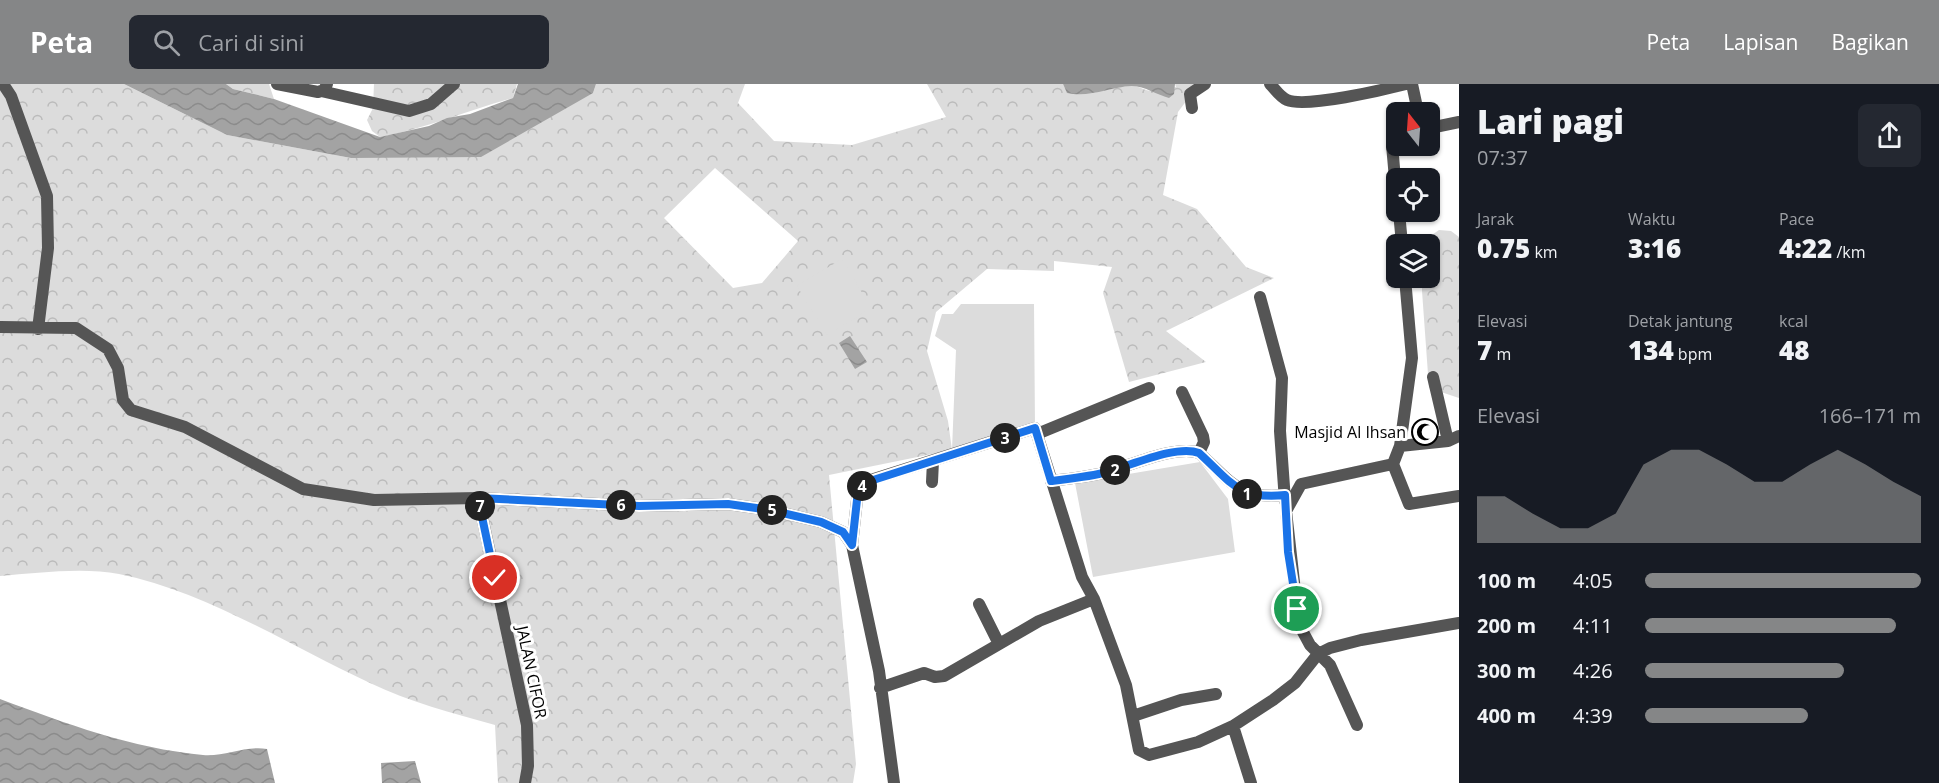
<!DOCTYPE html>
<html lang="id">
<meta charset="utf-8">
<style>
:root{--surface:#171b24;--page:#242831;--text:#f1f3f6;--muted:#9ea1a6;--accent:#858687}
body{margin:0;font-family:"Open Sans",sans-serif;background:var(--page);color:var(--text);height:100vh;display:flex;flex-direction:column;font-size:22px;white-space:nowrap}
*{box-sizing:border-box;margin:0}
p{font-size:20px;color:var(--muted)}
.icon{flex:none;width:33px;height:33px;fill:none;stroke:currentColor;stroke-width:2;stroke-linecap:round;stroke-linejoin:round}
.map{position:relative;flex:1;overflow:hidden}
.drawer{display:flex;flex-direction:column;background:var(--surface);width:480px}
.drawer>*{flex:none}
.needle{width:39px;rotate:343deg}
.fabs{position:absolute;left:1386px;top:18px;display:grid;gap:12px}
.fabs a{display:grid;place-items:center;width:54px;height:54px;border-radius:9px;background:var(--surface);box-shadow:0 2px 4px #0004;font-size:30px}
.pin{position:absolute;display:grid;place-items:center;width:51px;height:51px;color:#fff;margin:-26px;border:3px solid #fff;border-radius:50%;box-shadow:0 2px 6px #0007}
.km{position:absolute;width:30px;height:30px;margin:-15px;border-radius:50%;background:#222;color:#fff;font-size:16px;line-height:30px;text-align:center}
.round{display:grid;place-items:center;flex:none;width:63px;height:63px;border-radius:9px;background:var(--page)}
.head{display:flex;align-items:center;justify-content:space-between;height:102px;padding:0 18px}
h1{font-size:33px;font-weight:800;line-height:45px}
.stats{display:grid;grid-template-columns:repeat(3,1fr);gap:9px;height:102px;padding:6px 18px}
.stats div{display:grid;align-content:center}
.stats b{font-size:26px;font-weight:800}
.stats small{font-size:16px;font-weight:400}
.stats p{font-size:16px}
.chart{height:168px;padding:12px 18px}
.chart p{display:flex;justify-content:space-between}
.chart svg{width:100%;height:108px;margin-top:6px;fill:var(--accent);opacity:.7}
ul{padding:0 18px;list-style:none;font-size:20px}
li{display:grid;grid-template-columns:96px 72px 1fr;align-items:center;height:45px}
li i{height:15px;border-radius:8px;background:var(--accent)}
header{display:flex;align-items:center;gap:36px;box-sizing:border-box;height:84px;padding:0 30px;background:var(--accent);color:#fff}
header strong{font-size:28px}
nav{display:flex;gap:33px;margin-inline-start:auto;font-size:21px}
.search{width:420px;height:54px;background:var(--page);display:flex;align-items:center;gap:15px;box-sizing:border-box;padding:0 21px;border-radius:9px;color:var(--muted);font-size:22px}
main{display:flex;flex:1;min-height:0}
.map>svg:first-child{display:block}
.forest{fill:url(#forest-crowns);fill-rule:evenodd}
.pitch{fill:#dcdcdc}
.water{fill:url(#water-waves)}
.lines{fill:none;stroke-linecap:round;stroke-linejoin:round}
.minor{stroke:#555;stroke-width:12}
.route-casing{stroke:#fff;stroke-width:12}
.route{stroke:#1a73e8;stroke-width:8}
.labels{text-anchor:middle;dominant-baseline:central;stroke-width:6;stroke-linejoin:round;paint-order:stroke}
.poi-label{font-size:16px;fill:#000;stroke:#fff;text-anchor:end}
.street-label{font-size:16px;fill:#000;stroke:#fff}
</style>
<header>
<strong>Peta</strong>
<div class="search"><svg class="icon" aria-label="search" viewBox="0 0 24 24"><circle cx="10" cy="10" r="6"/><path d="M15 15l6 6"/></svg>Cari di sini</div>
<nav><a>Peta</a><a>Lapisan</a><a>Bagikan</a></nav>
</header>
<main>
<div class="map">
<svg width="1459" height="699" viewBox="0 0 1459 699">
<defs>
<pattern id="forest-crowns" width="20" height="18" patternUnits="userSpaceOnUse" patternTransform="scale(1.5)"><rect width="20" height="18" fill="#dcdcdc"/><path d="M2 6a3 3 0 1 1 6 0M12 15a3 3 0 1 1 6 0" fill="none" stroke="#bbb"/></pattern>
<pattern id="water-waves" width="16" height="10" patternUnits="userSpaceOnUse" patternTransform="scale(1.5)"><rect width="16" height="10" fill="#a3a3a3"/><path d="M0 5q4-4 8 0t8 0" fill="none" stroke="#8b8b8b"/></pattern>
</defs>
<rect width="100%" height="100%" fill="#fff"/>
<!-- forest -->
<path class="forest" d="M 0,0 L 124,0 L 227,51 L 351,74 L 593,9 L 596,0 L 745,0 L 738,19 L 774,57 L 852,61 L 946,33 L 927,0 L 1063,0 L 1067,8 C 1090,14 1109,2 1133,2 C 1139,2 1145,7 1152,7 C 1159,7 1168,4 1176,3 L 1175,0 L 1199,0 L 1178,28 L 1163,111 L 1197,125 L 1246,183 L 1274,194 L 1166,247 L 1206,278 L 1129,298 L 1103,209 L 1112,183 L 1054,177 L 1054,187 L 987,185 L 936,228 L 927,267 L 948,337 L 952,366 L 829,391 L 856,680 L 853,699 L 498,699 L 495,641 C 452,629 410,618 370,599 C 288,561 207,508 119,490 C 83,483 36,489 0,492 ZM 715,84 L 798,157 L 762,199 L 733,204 L 664,134 Z
M 226,0 L 269,0 L 274,15 L 233,5 Z
M 374,0 L 517,0 L 513,14 C 468,26 426,45 380,53 L 372,47 L 367,36 L 373,24 Z
M 1439,146 L 1451,147 L 1459,153 L 1459,314 L 1429,304 L 1422,207 L 1422,194 L 1430,194 L 1430,160 L 1419,160 Z"/>
<!-- pitch -->
<path class="pitch" d="M 842,175 L 871,224 L 827,251 L 797,202 Z
M 961,220 L 1034,220 L 1035,344 L 952,366 L 956,266 L 935,252 L 942,230 L 953,230 Z
M 1200,378 L 1228,415 L 1235,468 L 1093,493 L 1075,399 Z"/>
<!-- water -->
<path class="water" d="M 124,0 L 226,0 L 233,5 L 274,15 L 380,53 L 429,42 L 447,34 L 470,30 L 513,14 L 518,0 L 596,0 L 593,9 L 481,73 L 351,74 L 227,51 Z
M 1063,0 L 1175,0 L 1174,10 L 1169,14 C 1157,11 1145,2 1132,2 C 1109,3 1090,14 1067,9 Z
M 850,252 L 867,278 L 855,285 L 839,259 Z
M 0,615 C 67,640 131,664 203,671 C 224,673 247,661 267,665 L 275,699 L 0,699 Z
M 415,677 L 421,699 L 382,699 L 381,679 Z"/>
<g class="lines">
<!-- minor -->
<path class="minor" d="M 3,0 L 11,12 L 47,112 L 48,164 L 38,245
M 277,0 L 318,8 L 324,6 L 327,0
M 1270,0 C 1275,5 1280,13 1287,16 C 1306,24 1383,6 1406,0
M 1412,0 L 1418,28
M 321,7 L 409,27 L 431,20 L 454,0
M 1192,24 L 1190,10 L 1205,0
M 1430,44 L 1459,38
M 1396,49 L 1392,61 L 1396,106
M 1399,128 L 1402,160
M 1260,213 L 1282,294 L 1280,347 L 1285,417
M 0,243 L 76,244 L 108,265 L 118,284 L 123,316 L 131,326 L 185,343 L 303,405 L 374,416 L 478,414 L 639,422 L 728,420 L 770,426 L 821,438 L 843,448 L 852,461
M 1433,293 L 1448,357
M 1182,308 L 1203,352 L 1204,358 L 1199,369
M 1037,350 L 1149,304
M 1400,362 L 1448,357 L 1459,352
M 1393,380 L 1409,420 L 1459,412
M 1051,397 C 1068,395 1086,393 1103,389 C 1128,383 1176,360 1199,369 C 1231,397 1238,416 1285,411
M 932,398 L 933,377
M 478,414 L 527,641 L 528,682 L 525,699
M 979,520 L 999,560
M 880,604 L 924,589 L 935,593 L 944,592 L 1039,537 L 1094,515
M 1133,632 L 1181,616 L 1216,610
M 1357,641 L 1330,581 L 1310,561 L 1303,548 L 1297,525 L 1286,427 L 1301,400 L 1393,380 L 1400,362 L 1412,274 L 1405,194
M 894,699 L 879,587 L 852,461 L 858,407 L 874,395 L 1035,344 L 1082,493 L 1094,515 L 1126,601 L 1139,666 L 1149,671 L 1198,658 L 1233,642
M 1251,699 L 1233,642 L 1273,616 L 1295,599 L 1318,570 L 1330,564 L 1361,556 L 1459,539"/>
</g>
<g class="lines">
<defs>
<path id="route" d="M 495,494 L 478,414 L 639,422 L 728,420 L 770,426 L 821,438 L 843,448 L 852,461 L 858,407 L 867,398 L 1035,344 L 1051,397 C 1068,395 1086,393 1103,389 C 1128,383 1176,360 1199,369 C 1231,398 1238,416 1285,411 L 1288,468 L 1297,525"/>
</defs>
<!-- route casing -->
<use href="#route" class="route-casing"/>
<!-- route -->
<use href="#route" class="route"/>
</g>
<!-- icons -->
<defs>
<symbol id="mosque-ring" viewBox="-11 -11 22 22"><circle r="9.5" fill="#fff" stroke="#000" stroke-width="1.5"/><path d="M3.5-4.9A6 6 0 1 0 3.5 4.9A5 5 0 1 1 3.5-4.9Z" fill="#000"/></symbol>
</defs>
<g fill-rule="evenodd">
<use href="#mosque-ring" x="1410" y="333" width="30" height="30"/>
</g>
<g class="labels">
<!-- poi labels -->
<g class="poi-label">
<text x="1406" y="348">Masjid Al Ihsan</text>
</g>
<!-- street labels -->
<g class="street-label">
<text transform="translate(532 588) rotate(78)">JALAN CIFOR</text>
</g>
</g>
</svg>
<div class="fabs">
<a><svg class="needle" viewBox="-14 -14 28 28"><path d="M0-13l5 13h-10z" fill="#e53935"/><path d="M0 13l5-13h-10z" fill="#9ea1a6"/></svg></a>
<a><svg class="icon" aria-label="locate" viewBox="0 0 24 24"><circle cx="12" cy="12" r="6"/><path d="M12 2v4M12 18v4M2 12h4M18 12h4"/></svg></a>
<a><svg class="icon" aria-label="layers" viewBox="0 0 24 24"><path d="M12 4l9 5-9 5-9-5zM3 14l9 5 9-5"/></svg></a>
</div>
<div class="pin" style="left:1297px;top:525px;background:#1e9e55"><svg class="icon" aria-label="arrive" viewBox="0 0 24 24"><path d="M6 21V4h12l-3 4 3 4H6"/></svg></div>
<div class="pin" style="left:495px;top:494px;background:#d93025"><svg class="icon" aria-label="check" viewBox="0 0 24 24"><path d="M5 12l5 5 9-10"/></svg></div>
<b class="km" style="left:1247px;top:410px">1</b>
<b class="km" style="left:1115px;top:386px">2</b>
<b class="km" style="left:1005px;top:354px">3</b>
<b class="km" style="left:862px;top:402px">4</b>
<b class="km" style="left:772px;top:426px">5</b>
<b class="km" style="left:621px;top:421px">6</b>
<b class="km" style="left:480px;top:422px">7</b>
</div>
<section class="drawer">
<div class="head"><div><h1>Lari pagi</h1><p>07:37</p></div><a class="round"><svg class="icon" aria-label="share" viewBox="0 0 24 24"><path d="M12 15V3M7 8l5-5 5 5M5 13v7h14v-7"/></svg></a></div>
<div class="stats">
<div><p>Jarak</p><b>0.75<small> km</small></b></div>
<div><p>Waktu</p><b>3:16</b></div>
<div><p>Pace</p><b>4:22<small> /km</small></b></div>
</div>
<div class="stats">
<div><p>Elevasi</p><b>7<small> m</small></b></div>
<div><p>Detak jantung</p><b>134<small> bpm</small></b></div>
<div><p>kcal</p><b>48</b></div>
</div>
<div class="chart"><p><span>Elevasi</span>166–171 m</p>
<svg viewBox="0 0 160 44" preserveAspectRatio="none"><path d="M0 44V25L10 25L20 32L30 38L40 38L50 32L60 12L70 6L80 6L90 12L100 19L110 19L120 12L130 6L140 12L150 19L160 25V44z"/></svg>
</div>
<ul>
<li><b>100 m</b>4:05<i style="width:100%"></i></li>
<li><b>200 m</b>4:11<i style="width:91%"></i></li>
<li><b>300 m</b>4:26<i style="width:72%"></i></li>
<li><b>400 m</b>4:39<i style="width:59%"></i></li>
</ul>
</section>
</main>
